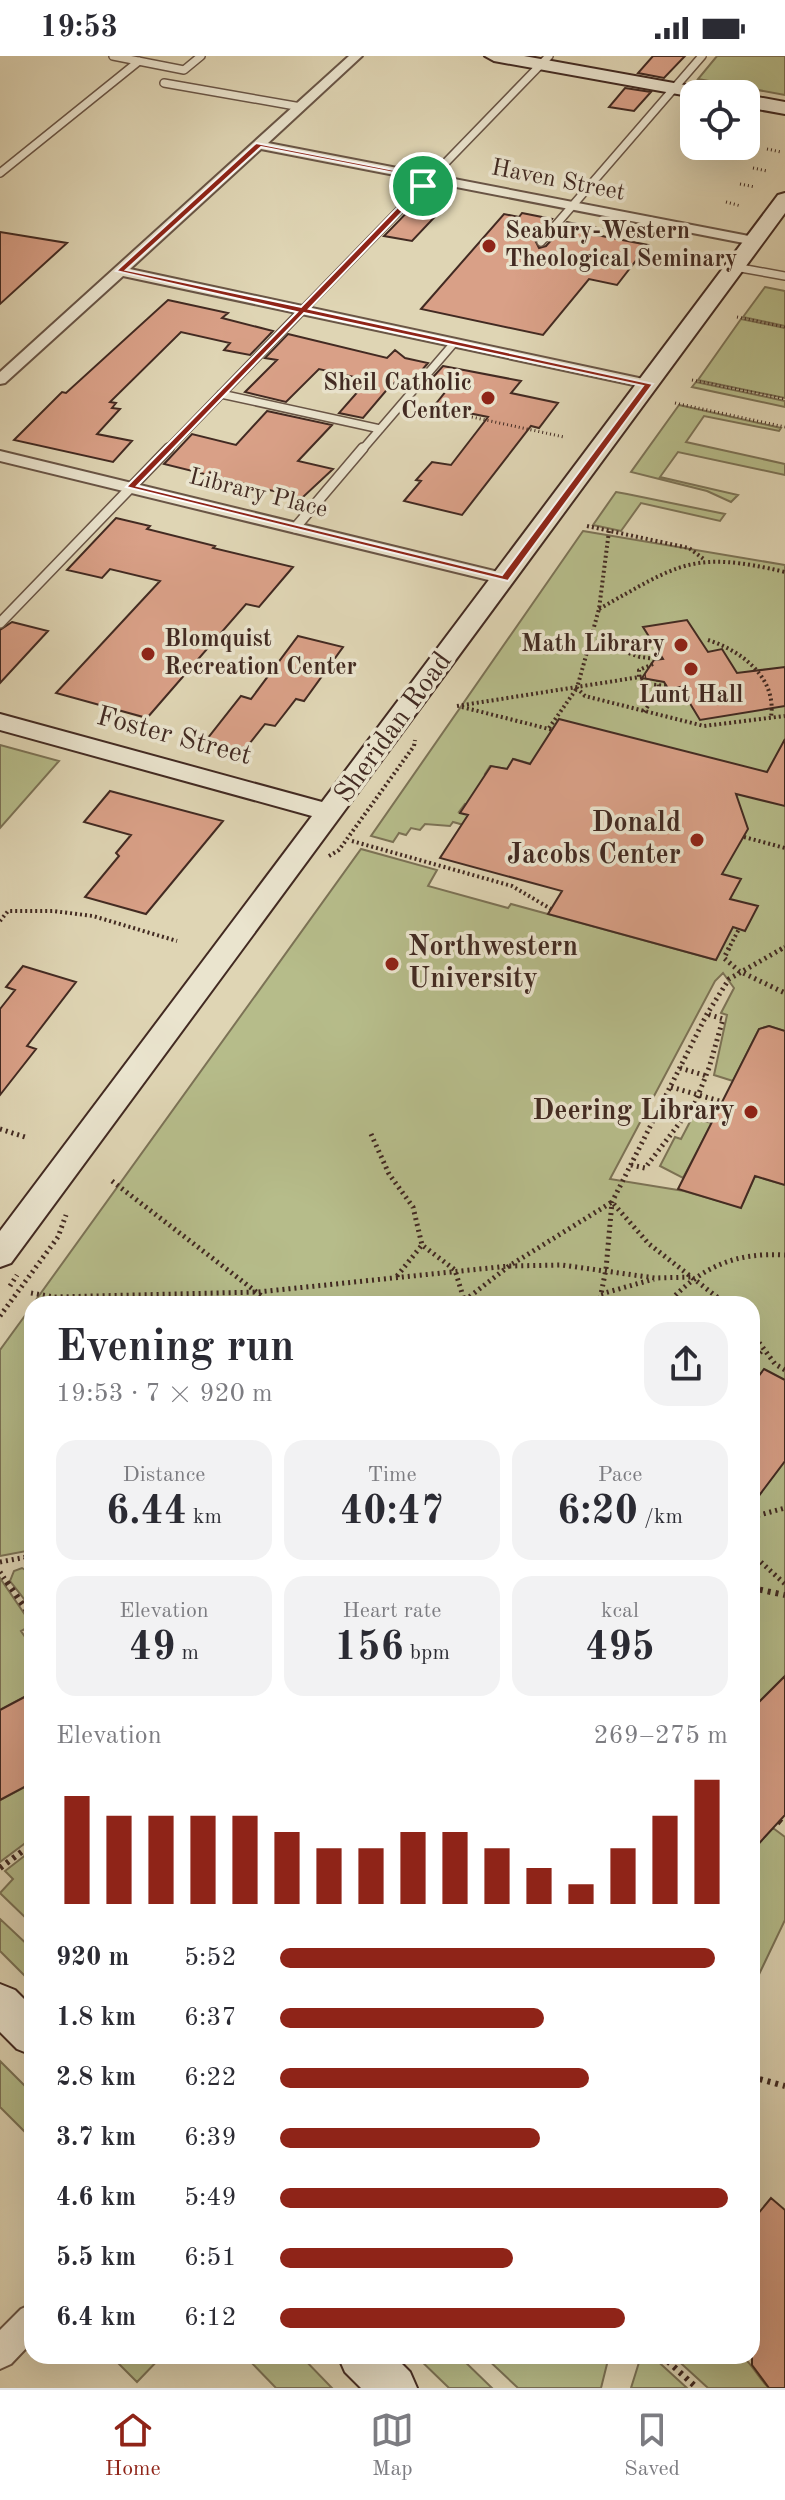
<!DOCTYPE html>
<meta charset="utf-8">
<style>
:root{--surface:#fff;--page:#f2f2f3;--text:#2b2b33;--muted:#7c7c81;--line:#e1e1e2;--accent:#8f2418}
body{margin:0;font-family:"Old Standard TT",serif;background:var(--page);color:var(--text);height:100vh;display:flex;flex-direction:column;font-size:30px;white-space:nowrap}
*{box-sizing:border-box;margin:0}
p{font-size:26px;color:var(--muted)}
.icon{flex:none;width:44px;height:44px;fill:none;stroke:currentColor;stroke-width:2;stroke-linecap:round;stroke-linejoin:round}
.map{position:relative;flex:1;overflow:hidden}
.panel{position:absolute;left:24px;top:1240px;width:736px;height:1068px;display:flex;flex-direction:column;background:var(--surface);border-radius:24px;box-shadow:0 8px 32px #0002}
.panel>*{flex:none}
.controls{position:absolute;left:680px;top:24px;display:grid;gap:16px}
.controls a{display:grid;place-items:center;width:80px;height:80px;border-radius:16px;background:var(--surface);box-shadow:0 8px 32px #0002;font-size:40px}
.pin{position:absolute;display:grid;place-items:center;width:68px;height:68px;color:#fff;margin:-34px;border:4px solid #fff;border-radius:50%;box-shadow:0 2px 8px #0007}
.round{display:grid;place-items:center;flex:none;width:84px;height:84px;border-radius:24px;background:var(--page)}
.summary{display:flex;align-items:center;justify-content:space-between;height:136px;padding:0 32px}
h1{font-size:44px;font-weight:800;line-height:60px}
.metrics{display:grid;grid-template-columns:repeat(3,1fr);gap:12px;height:136px;padding:8px 32px}
.metrics div{display:grid;align-content:center;border-radius:20px;background:var(--page);text-align:center}
.metrics b{font-size:40px;font-weight:800}
.metrics small{font-size:22px;font-weight:400}
.metrics p{font-size:22px}
.chart{height:224px;padding:16px 32px}
.chart p{display:flex;justify-content:space-between}
.chart svg{width:100%;height:144px;margin-top:8px;stroke:var(--accent);stroke-width:6}
ul{padding:0 32px;list-style:none;font-size:26px}
li{display:grid;grid-template-columns:128px 96px 1fr;align-items:center;height:60px}
li i{height:20px;border-radius:10px;background:var(--accent)}
.status{display:flex;justify-content:space-between;align-items:center;height:56px;padding:0 40px;background:var(--surface);direction:ltr}
.status svg{height:22px;fill:currentColor}
.dock{display:flex;justify-content:space-around;align-items:center;height:112px;border-top:2px solid var(--line);background:var(--surface);font-size:22px;color:var(--muted)}
.dock a{display:grid;justify-items:center;gap:4px}
.dock .selected{color:var(--accent)}
.map>svg:first-child{display:block}
.green{fill:#b6bc8a;stroke:#7c7356;stroke-width:2}
.building{fill:#d9a087;stroke:#422a22;stroke-width:2}
.lines{fill:none;stroke-linecap:round;stroke-linejoin:round}
.lane-far1-casing{stroke:#695546;stroke-width:10}
.lane-casing{stroke:#695546;stroke-width:12}
.street-casing{stroke:#695546;stroke-width:4}
.secondary-casing{stroke:#422a22;stroke-width:4}
.path-far3{stroke:#422a22;stroke-width:3;stroke-dasharray:1 3;stroke-linecap:butt}
.path-far2{stroke:#422a22;stroke-width:4;stroke-dasharray:2 3;stroke-linecap:butt}
.path-far1{stroke:#422a22;stroke-width:5;stroke-dasharray:2 4;stroke-linecap:butt}
.path{stroke:#422a22;stroke-width:6;stroke-dasharray:3 5;stroke-linecap:butt}
.lane-far1{stroke:#eae4ce;stroke-width:7}
.lane{stroke:#eae4ce;stroke-width:9}
.street{fill:#eae4ce;fill-rule:evenodd}
.secondary{fill:#eae4ce;fill-rule:evenodd}
.route{fill:#8f2418;stroke:#fff;stroke-width:2;fill-rule:evenodd}
.poi-dot{fill:#8f2418;stroke:#eae4ce;stroke-width:3}
.labels{text-anchor:middle;dominant-baseline:central;stroke-width:7;stroke-linejoin:round;paint-order:stroke}
.far-street-label{font-size:24px;fill:#422a22;stroke:#eae4ce}
.far-poi-label{font-size:24px;font-weight:bold;fill:#422a22;stroke:#eae4ce;text-anchor:start}
.street-label{font-size:28px;fill:#422a22;stroke:#eae4ce}
.poi-label{font-size:28px;font-weight:bold;fill:#422a22;stroke:#eae4ce;text-anchor:end}
</style>
<div class="status"><b>19:53</b><svg viewBox="0 0 49 12"><path d="M0 12V9h3v3zM5 12V6h3v6zM10 12V3h3v9zM15 12V0h3v12zM26 1h20v11H26zM47 4h2v5h-2z"/></svg></div>
<div class="map">
<svg width="785" height="2332" viewBox="0 0 785 2332">
<rect width="100%" height="100%" fill="#dfd5b4"/>
<filter id="stains"><feTurbulence type="fractalNoise" baseFrequency=".0025" numOctaves="4"/><feColorMatrix values="0 0 0 0 .2 0 0 0 0 .09 0 0 0 0 .02 0 0 0 .5 -.17"/></filter>
<radialGradient id="worn" r=".72"><stop offset=".6" stop-color="#630" stop-opacity="0"/><stop offset="1" stop-color="#630" stop-opacity=".3"/></radialGradient>
<!-- green -->
<path class="green" d="M 717,0 L 785,0 L 785,39 L 698,23 Z
M 765,231 L 785,235 L 785,270 L 743,261 Z
M 741,263 L 785,272 L 785,342 L 698,324 Z
M 696,326 L 785,345 L 785,351 L 692,331 Z
M 679,349 L 781,372 L 779,375 L 704,360 L 686,386 L 785,408 L 785,419 L 678,396 L 660,421 L 738,439 L 731,446 L 707,435 L 631,416 Z
M 616,436 L 627,438 L 725,458 L 720,465 L 641,447 L 621,475 L 593,469 Z
M 583,475 L 785,509 L 785,975 L 769,970 L 759,973 L 733,1025 L 714,1019 L 727,959 L 721,957 L 734,932 L 723,917 L 715,925 L 610,1123 L 684,1135 L 736,1150 L 743,1147 L 755,1120 L 785,1129 L 785,1620 L 752,1653 L 752,1248 L 33,1248 L 361,793 L 437,814 L 428,830 L 508,852 L 511,848 L 712,903 L 538,710 L 514,703 L 507,713 L 490,710 L 485,718 L 491,720 L 472,750 L 465,748 L 459,756 L 477,761 L 471,771 L 453,766 L 450,770 L 425,768 L 420,774 L 411,772 L 406,779 L 399,777 L 393,786 L 371,780 Z
M 0,689 L 59,705 L 0,772 Z
M 692,1062 L 712,1067 L 683,1122 L 660,1110 L 675,1081 L 681,1083 Z
M 32,1250 L 32,1494 L 0,1500 L 0,1294 Z
M 22,1512 L 32,1518 L 32,1553 L 10,1525 L 14,1515 Z
M 0,1522 L 32,1569 L 21,1575 L 32,1591 L 32,1637 L 0,1654 Z
M 32,1727 L 32,1782 L 0,1806 L 0,1744 Z
M 773,1772 L 785,1781 L 785,1864 L 752,1933 L 752,1795 Z
M 32,1794 L 32,1868 L 0,1837 L 13,1823 L 5,1815 Z
M 0,1863 L 32,1893 L 32,1927 L 0,1895 Z
M 0,2005 L 32,2037 L 32,2083 L 0,2051 Z
M 121,2300 L 162,2300 L 137,2326 L 116,2305 Z
M 245,2300 L 301,2300 L 332,2332 L 276,2332 Z
M 416,2300 L 459,2300 L 492,2332 L 449,2332 Z
M 484,2300 L 609,2300 L 601,2332 L 518,2332 Z
M 641,2300 L 652,2300 L 687,2332 L 631,2332 Z
M 673,2300 L 742,2300 C 754,2310 758,2322 769,2332 L 708,2332 Z"/>
<!-- building -->
<path class="building" d="M 653,0 L 685,0 L 664,22 L 638,17 Z
M 625,32 L 651,36 L 634,55 L 609,51 Z
M 420,143 L 447,148 L 412,185 L 384,180 Z
M 522,157 L 552,163 L 535,184 L 539,192 L 546,190 L 567,166 L 602,173 L 597,179 L 648,189 L 617,229 L 589,223 L 543,279 L 421,253 L 504,158 L 519,161 Z
M 0,176 L 67,187 L 0,248 Z
M 168,244 L 228,257 L 222,262 L 273,275 L 250,299 L 224,294 L 230,287 L 181,276 L 110,346 L 116,347 L 112,352 L 120,353 L 97,378 L 132,385 L 113,406 L 14,384 L 62,336 L 66,337 Z
M 288,278 L 387,302 L 395,294 L 405,302 L 428,307 L 411,327 L 398,324 L 390,330 L 363,362 L 339,357 L 368,324 L 319,313 L 286,346 L 245,336 L 277,304 L 265,302 Z
M 443,310 L 521,325 L 511,337 L 558,347 L 539,372 L 531,370 L 462,459 L 404,445 L 421,425 L 416,424 L 432,406 L 451,409 L 488,361 L 434,350 L 446,335 L 425,330 Z
M 267,355 L 332,369 L 298,405 L 333,413 L 302,442 L 164,408 L 192,378 L 236,389 Z
M 116,462 L 150,470 L 147,473 L 215,490 L 213,492 L 293,511 L 259,551 L 246,548 L 147,662 L 56,637 L 160,525 L 110,513 L 102,522 L 67,514 Z
M 687,564 L 708,596 L 722,593 L 737,617 L 785,611 L 785,650 L 700,664 L 680,631 L 669,634 L 664,626 L 642,622 L 654,604 L 663,603 L 643,571 Z
M 12,566 L 48,575 L 0,627 L 0,574 Z
M 298,580 L 343,591 L 304,645 L 296,643 L 275,670 L 265,668 L 246,692 L 241,691 L 237,695 L 204,687 L 241,640 L 251,643 Z
M 559,663 L 767,716 L 785,683 L 785,750 L 736,738 L 748,773 L 722,818 L 741,823 L 730,843 L 758,850 L 745,875 L 733,871 L 716,904 L 548,858 L 562,835 L 440,802 L 468,759 L 460,757 L 491,710 L 507,713 L 513,703 L 530,708 Z
M 110,735 L 223,765 L 146,858 L 85,841 L 119,800 L 116,797 L 131,779 L 84,766 Z
M 23,910 L 76,926 L 27,990 L 36,993 L 0,1039 L 0,953 L 15,934 L 6,931 Z
M 769,970 L 785,975 L 785,1129 L 755,1120 L 741,1152 L 678,1133 L 759,973 Z
M 764,1313 L 785,1324 L 785,1405 L 752,1449 L 752,1329 Z
M 785,1620 L 785,1759 L 752,1795 L 752,1653 Z
M 32,1637 L 32,1727 L 0,1744 L 0,1654 Z
M 771,2142 L 785,2154 L 785,2332 L 769,2332 L 752,2309 L 752,2165 Z"/>
<g class="lines">
<defs>
<path id="lane-far1" d="M 113,0 L 184,14 L 201,0
M 164,27 L 301,51
M 0,117 L 139,5
M 541,186 L 702,0
M 735,211 L 785,220
M 221,338 L 380,373
M 167,394 L 549,0
M 362,394 L 454,287"/>
<path id="lane" d="M 295,472 L 363,392
M 0,567 L 169,392"/>
<path id="street" d="M 349,0 L 362,0 L 268,87 L 754,181 L 761,185 L 754,189 L 261,93 L 130,213 L 648,324 L 655,328 L 648,332 L 123,220 L 5,327 L 0,328 L 0,316 Z
M 0,395 L 511,519 L 513,523 L 505,528 L 0,405 Z
M 32,2248 L 32,2286 L 11,2308 L 0,2313 L 0,2274 L 21,2253 Z"/>
<path id="secondary" d="M 485,0 L 524,0 L 707,33 L 716,38 L 694,38 L 694,41 L 494,5 Z
M 746,39 L 785,46 L 785,58 L 746,51 Z
M 785,137 L 785,157 L 11,1207 L 0,1211 L 0,1175 L 312,760 L 0,674 L 0,658 L 322,746 L 778,139 Z
M 0,1928 L 15,1934 L 32,1951 L 32,1999 L 17,1993 L 0,1976 Z
M 338,2300 L 394,2300 L 410,2316 L 417,2332 L 361,2332 L 345,2316 Z"/>
</defs>
<!-- lane-far1 casing -->
<use href="#lane-far1" class="lane-far1-casing"/>
<!-- lane casing -->
<use href="#lane" class="lane-casing"/>
<!-- street casing -->
<use href="#street" class="street-casing"/>
<!-- secondary casing -->
<use href="#secondary" class="secondary-casing"/>
<!-- path-far3 -->
<path class="path-far3" d="M 767,93 L 781,96
M 753,112 L 767,115
M 740,128 L 755,131
M 726,146 L 741,150
M 737,261 L 785,271
M 692,324 L 785,343
M 675,347 L 785,371
M 421,350 L 564,381"/>
<!-- path-far2 -->
<path class="path-far2" d="M 587,470 L 689,492 L 705,504
M 609,475 L 599,553 L 577,632 L 585,640 L 704,670 L 785,660
M 599,553 C 679,508 692,494 785,516
M 591,584 L 640,601 L 657,603
M 708,584 C 742,595 777,622 771,661
M 653,608 L 639,614 L 639,621 L 647,628 L 667,630
M 457,650 L 646,620
M 462,651 L 553,674
M 644,656 L 659,633 L 658,625
M 549,672 L 577,632
M 744,781 L 785,792
M 352,785 L 512,830 L 551,853
M 329,800 L 339,794 L 414,690 L 415,684
M 0,865 L 8,855 L 53,855 L 93,860 L 177,885
M 728,894 L 739,873
M 780,894 L 785,891"/>
<!-- path-far1 -->
<path class="path-far1" d="M 729,892 L 724,902 L 739,915 L 785,937
M 680,1012 L 707,1020
M 671,1031 L 723,1046
M 662,1050 L 688,1057
M 0,1073 L 25,1081
M 371,1078 L 389,1118 L 413,1151 L 422,1189 L 455,1214 L 465,1247
M 631,1109 L 645,1112 L 695,1047 L 709,1012 L 723,963 L 707,958
M 112,1125 L 272,1248
M 397,1220 L 422,1189
M 10,1230 L 17,1219
M 31,1237 L 54,1241 L 258,1236 L 509,1210 L 562,1209 L 655,1222 L 693,1221
M 601,1238 L 654,1223
M 460,1248 L 509,1210 L 612,1146 L 649,1188 L 726,1248
M 599,1248 L 606,1213 L 612,1146 L 707,958 L 729,923 L 783,892
M 667,1248 C 701,1211 735,1196 785,1199
M 0,1260 L 58,1181 L 66,1159
M 752,1277 L 775,1308 L 785,1314
M 752,1306 L 763,1293
M 752,1461 L 785,1452
M 752,1498 L 785,1528
M 25,1501 L 32,1511
M 0,1506 L 32,1500
M 0,1516 L 8,1528"/>
<!-- path -->
<path class="path" d="M 7,1526 L 32,1562
M 752,1532 L 785,1539
M 779,1765 L 785,1770
M 0,1812 L 32,1788
M 752,2021 L 785,2030
M 662,2300 L 697,2332"/>
<!-- lane-far1 -->
<use href="#lane-far1" class="lane-far1"/>
<!-- lane -->
<use href="#lane" class="lane"/>
<!-- street -->
<use href="#street" class="street"/>
<!-- secondary -->
<use href="#secondary" class="secondary"/>
</g>
<!-- route -->
<path class="route" d="M 256,87 L 435,122 L 309,253 L 653,328 L 508,525 L 126,431 L 297,256 L 116,215 ZM 261,91 L 425,123 L 301,251 L 126,214 ZM 304,257 L 611,323 L 643,330 L 502,519 L 137,430 Z"/>
<!-- markers -->
<g class="poi-dot">
<circle cx="489" cy="190" r="8"/>
<circle cx="488" cy="342" r="8"/>
<circle cx="681" cy="589" r="8"/>
<circle cx="148" cy="598" r="8"/>
<circle cx="691" cy="613" r="8"/>
<circle cx="697" cy="784" r="8"/>
<circle cx="392" cy="908" r="8"/>
<circle cx="751" cy="1056" r="8"/>
</g>
<g class="labels">
<!-- far-street labels -->
<g class="far-street-label">
<text transform="translate(558 125) rotate(11)">Haven Street</text>
<text transform="translate(258 438) rotate(14)">Library Place</text>
</g>
<!-- far-poi labels -->
<g class="far-poi-label">
<text x="505" y="176">Seabury-Western<tspan x="505" dy="28">Theological Seminary</tspan></text>
<text x="472" y="328" text-anchor="end">Sheil Catholic<tspan x="472" dy="28">Center</tspan></text>
<text x="164" y="584">Blomquist<tspan x="164" dy="28">Recreation Center</tspan></text>
<text x="665" y="589" text-anchor="end">Math Library</text>
<text x="691" y="640" text-anchor="middle">Lunt Hall</text>
</g>
<!-- street labels -->
<g class="street-label">
<text transform="translate(394 672) rotate(-54)">Sheridan Road</text>
<text transform="translate(174 681) rotate(15)">Foster Street</text>
</g>
<!-- poi labels -->
<g class="poi-label">
<text x="681" y="768">Donald<tspan x="681" dy="32">Jacobs Center</tspan></text>
<text x="408" y="892" text-anchor="start">Northwestern<tspan x="408" dy="32">University</tspan></text>
<text x="735" y="1056">Deering Library</text>
</g>
</g>
<rect width="100%" height="100%" filter="url(#stains)"/>
<rect width="100%" height="100%" fill="url(#worn)"/>
</svg>
<div class="controls">
<a><svg class="icon" aria-label="locate" viewBox="0 0 24 24"><circle cx="12" cy="12" r="6"/><path d="M12 2v4M12 18v4M2 12h4M18 12h4"/></svg></a>
</div>
<div class="pin" style="left:423px;top:130px;background:#1e9e55"><svg class="icon" aria-label="arrive" viewBox="0 0 24 24"><path d="M6 21V4h12l-3 4 3 4H6"/></svg></div>
<section class="panel">
<div class="summary"><div><h1>Evening run</h1><p>19:53 · 7 × 920 m</p></div><a class="round"><svg class="icon" aria-label="share" viewBox="0 0 24 24"><path d="M12 15V3M7 8l5-5 5 5M5 13v7h14v-7"/></svg></a></div>
<div class="metrics">
<div><p>Distance</p><b>6.44<small> km</small></b></div>
<div><p>Time</p><b>40:47</b></div>
<div><p>Pace</p><b>6:20<small> /km</small></b></div>
</div>
<div class="metrics">
<div><p>Elevation</p><b>49<small> m</small></b></div>
<div><p>Heart rate</p><b>156<small> bpm</small></b></div>
<div><p>kcal</p><b>495</b></div>
</div>
<div class="chart"><p><span>Elevation</span>269–275 m</p>
<svg viewBox="0 0 160 44" preserveAspectRatio="none"><path d="M5 44V11M15 44V17M25 44V17M35 44V17M45 44V17M55 44V22M65 44V27M75 44V27M85 44V22M95 44V22M105 44V27M115 44V33M125 44V38M135 44V27M145 44V17M155 44V6"/></svg>
</div>
<ul>
<li><b>920 m</b>5:52<i style="width:97%"></i></li>
<li><b>1.8 km</b>6:37<i style="width:59%"></i></li>
<li><b>2.8 km</b>6:22<i style="width:69%"></i></li>
<li><b>3.7 km</b>6:39<i style="width:58%"></i></li>
<li><b>4.6 km</b>5:49<i style="width:100%"></i></li>
<li><b>5.5 km</b>6:51<i style="width:52%"></i></li>
<li><b>6.4 km</b>6:12<i style="width:77%"></i></li>
</ul>
</section>
</div>
<nav class="dock">
<a class="selected"><svg class="icon" aria-label="home" viewBox="0 0 24 24"><path d="M3 11l9-7 9 7M6 9v11h12V9"/></svg>Home</a>
<a><svg class="icon" aria-label="map" viewBox="0 0 24 24"><path d="M3 6l6-2 6 2 6-2v14l-6 2-6-2-6 2zM9 4v14M15 6v14"/></svg>Map</a>
<a><svg class="icon" aria-label="saved" viewBox="0 0 24 24"><path d="M7 4h10v16l-5-4-5 4z"/></svg>Saved</a>
</nav>
